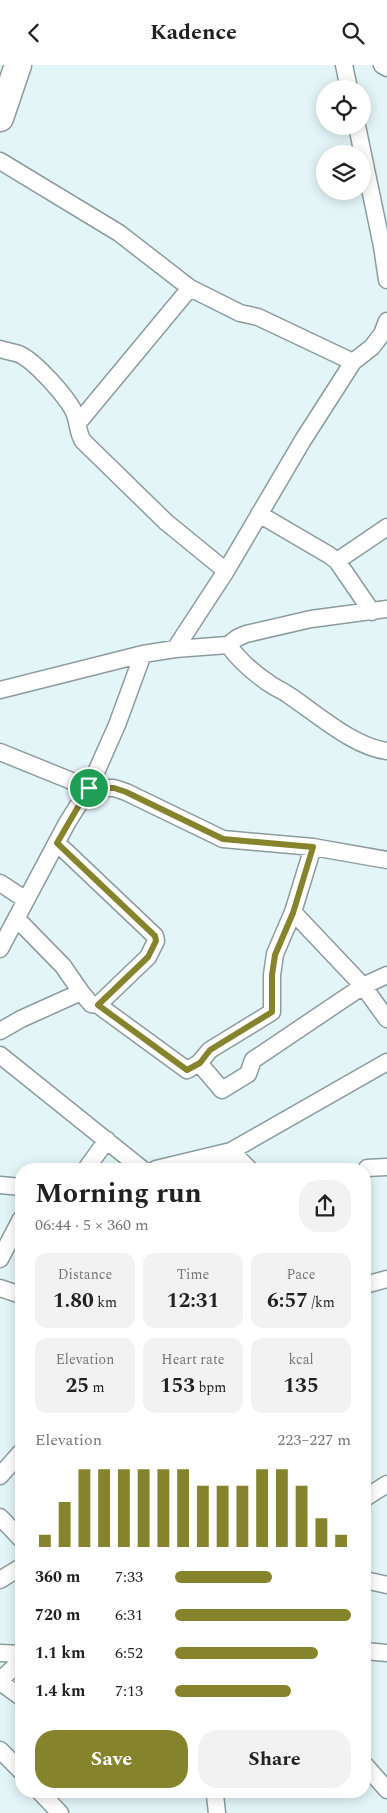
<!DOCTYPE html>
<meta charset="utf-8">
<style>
:root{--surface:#fff;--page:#f2f2f2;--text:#222;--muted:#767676;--accent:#85832c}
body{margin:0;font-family:Spectral,serif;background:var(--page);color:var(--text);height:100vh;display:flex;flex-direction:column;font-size:19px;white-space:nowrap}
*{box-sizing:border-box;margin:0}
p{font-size:16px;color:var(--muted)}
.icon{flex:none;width:28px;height:28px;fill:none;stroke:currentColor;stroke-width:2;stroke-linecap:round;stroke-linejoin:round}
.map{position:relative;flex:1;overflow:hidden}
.panel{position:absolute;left:15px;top:1098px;width:356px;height:635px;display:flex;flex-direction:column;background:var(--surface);border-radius:20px;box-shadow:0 2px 12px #0003}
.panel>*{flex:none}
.buttons{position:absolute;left:316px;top:15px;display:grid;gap:10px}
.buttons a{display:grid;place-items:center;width:55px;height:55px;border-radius:50%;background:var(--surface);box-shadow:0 2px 12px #0003;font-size:25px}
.pin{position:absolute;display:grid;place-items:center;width:42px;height:42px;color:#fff;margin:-21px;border:2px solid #fff;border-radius:50%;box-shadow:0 1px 5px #0007}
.round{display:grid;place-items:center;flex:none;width:52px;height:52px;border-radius:20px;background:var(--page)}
.headline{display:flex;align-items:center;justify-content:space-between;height:85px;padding:0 20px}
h1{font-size:28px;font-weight:700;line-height:38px}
.figures{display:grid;grid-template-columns:repeat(3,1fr);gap:8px;height:85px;padding:5px 20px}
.figures div{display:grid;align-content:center;border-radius:12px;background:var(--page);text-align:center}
.figures b{font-size:21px;font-weight:700}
.figures small{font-size:14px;font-weight:400}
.figures p{font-size:14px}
.chart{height:140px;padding:10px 20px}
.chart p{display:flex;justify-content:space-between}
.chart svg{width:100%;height:90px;margin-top:5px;stroke:var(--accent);stroke-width:6}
.action{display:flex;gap:10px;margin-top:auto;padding:10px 20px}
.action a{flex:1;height:58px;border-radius:20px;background:var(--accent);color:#fff;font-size:20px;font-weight:700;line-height:58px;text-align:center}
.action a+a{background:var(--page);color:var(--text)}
ul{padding:0 20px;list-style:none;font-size:16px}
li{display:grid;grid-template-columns:80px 60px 1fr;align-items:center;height:38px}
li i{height:12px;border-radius:6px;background:var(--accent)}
header{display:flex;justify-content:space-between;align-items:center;height:65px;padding:0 20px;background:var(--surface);font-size:22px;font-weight:700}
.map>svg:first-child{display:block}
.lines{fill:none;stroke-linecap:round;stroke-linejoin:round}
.minor-casing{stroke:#8b9b9e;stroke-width:19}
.primary-casing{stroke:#8b9b9e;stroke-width:29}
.minor{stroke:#fff;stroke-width:16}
.primary{stroke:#fff;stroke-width:26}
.route-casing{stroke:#fff;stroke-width:10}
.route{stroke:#85832c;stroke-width:6}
</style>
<header><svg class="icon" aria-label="back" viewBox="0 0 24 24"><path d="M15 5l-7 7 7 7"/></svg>Kadence<svg class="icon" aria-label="search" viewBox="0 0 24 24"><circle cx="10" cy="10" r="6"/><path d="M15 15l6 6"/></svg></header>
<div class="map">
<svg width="387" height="1748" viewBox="0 0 387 1748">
<rect width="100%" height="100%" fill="#e4f5f8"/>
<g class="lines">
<defs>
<path id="minor" d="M 344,0 L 349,24
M 382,0 L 387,3
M 357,61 L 382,181 L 387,215
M 0,96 L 119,168 L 190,223 L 240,248 L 258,252 L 353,297
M 0,284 C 6,286 13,287 19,289 C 35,296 67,332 74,347 C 79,358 77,367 83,376 L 166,457 L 226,506
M 78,358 L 190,223
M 259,449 L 329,490 L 337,496 L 372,547
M 337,496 L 387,462
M 228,580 C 239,595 255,609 270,619 C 277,624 284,626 290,631 C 317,649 354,682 387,686
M 175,584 L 226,506 L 303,375 L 353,297 L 372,282 L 382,269 L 387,256
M 0,625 L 143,589 L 175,584 L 228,580 L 237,573 L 246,569 L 311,554 L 387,544
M 0,687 L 89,723 L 114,723 L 126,727 L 223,774 L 313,782 L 387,795
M 57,778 L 155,871 L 156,876 L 148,892 L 98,940
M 0,818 L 26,835
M 293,847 L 363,921 L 387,954
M 17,854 L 63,901 L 81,927
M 0,884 L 67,758 L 89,723 L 117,660 L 143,589
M 0,966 L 21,954 L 81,927 L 91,939 L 98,940 L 187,1005 L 199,998 L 210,985 L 272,947 L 272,910 L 275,889 L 293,847 L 313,782
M 0,990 L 142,1104
M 199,998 L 222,1025 L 248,1009 L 253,995 L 363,921 L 387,910
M 367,1103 L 387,1102
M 86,1104 L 107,1075
M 156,1104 L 231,1086 L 387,997
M 219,1104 L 231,1086 L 249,1104
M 0,1120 L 21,1122
M 0,1194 L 21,1154
M 365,1220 L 387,1214
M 0,1223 L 21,1230
M 0,1411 L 21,1387
M 365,1433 L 387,1419
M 0,1452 L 21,1474
M 0,1515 L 21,1502
M 365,1515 L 387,1520
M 365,1586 L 387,1588
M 0,1588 L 21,1589
M 0,1615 L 21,1596
M 0,1617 L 21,1632
M 0,1685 L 21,1706
M 365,1700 L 387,1725
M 39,1726 L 60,1748
M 217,1748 L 215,1730 L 217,1726"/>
<path id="primary" d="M 0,53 L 18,0"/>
</defs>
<!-- minor casing -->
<use href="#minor" class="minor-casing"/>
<!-- primary casing -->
<use href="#primary" class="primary-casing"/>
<!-- minor -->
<use href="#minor" class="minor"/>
<!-- primary -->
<use href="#primary" class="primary"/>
</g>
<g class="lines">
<defs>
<path id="route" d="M 89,723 L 114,723 L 126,727 L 223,774 L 313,782 L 293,848 L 275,890 L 272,910 L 272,947 L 210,985 L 200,998 L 187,1005 L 98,940 L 148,892 L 156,876 L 155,871 L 57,778 Z"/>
</defs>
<!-- route casing -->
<use href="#route" class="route-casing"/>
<!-- route -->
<use href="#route" class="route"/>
</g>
</svg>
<div class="buttons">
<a><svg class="icon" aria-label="locate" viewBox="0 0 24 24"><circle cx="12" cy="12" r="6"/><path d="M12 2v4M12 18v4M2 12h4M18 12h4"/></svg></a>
<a><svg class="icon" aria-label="layers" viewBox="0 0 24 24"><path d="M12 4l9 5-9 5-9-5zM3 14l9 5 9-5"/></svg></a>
</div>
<div class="pin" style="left:89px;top:723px;background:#1e9e55"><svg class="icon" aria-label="arrive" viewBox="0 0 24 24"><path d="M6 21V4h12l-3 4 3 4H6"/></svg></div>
<section class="panel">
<div class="headline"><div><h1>Morning run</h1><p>06:44 · 5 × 360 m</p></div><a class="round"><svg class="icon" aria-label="share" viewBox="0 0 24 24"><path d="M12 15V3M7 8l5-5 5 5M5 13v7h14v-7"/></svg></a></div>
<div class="figures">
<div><p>Distance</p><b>1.80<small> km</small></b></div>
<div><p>Time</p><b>12:31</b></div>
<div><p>Pace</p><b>6:57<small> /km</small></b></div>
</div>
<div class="figures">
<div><p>Elevation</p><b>25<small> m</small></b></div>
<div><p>Heart rate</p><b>153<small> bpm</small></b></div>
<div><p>kcal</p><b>135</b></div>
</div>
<div class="chart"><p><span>Elevation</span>223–227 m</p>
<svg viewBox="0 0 160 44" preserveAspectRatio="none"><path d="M5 44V38M15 44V22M25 44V6M35 44V6M45 44V6M55 44V6M65 44V6M75 44V6M85 44V14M95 44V14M105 44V14M115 44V6M125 44V6M135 44V14M145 44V30M155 44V38"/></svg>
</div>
<ul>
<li><b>360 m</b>7:33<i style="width:55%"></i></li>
<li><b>720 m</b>6:31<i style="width:100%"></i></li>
<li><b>1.1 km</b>6:52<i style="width:81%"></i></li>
<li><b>1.4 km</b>7:13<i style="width:66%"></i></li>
</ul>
<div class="action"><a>Save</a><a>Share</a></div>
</section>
</div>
